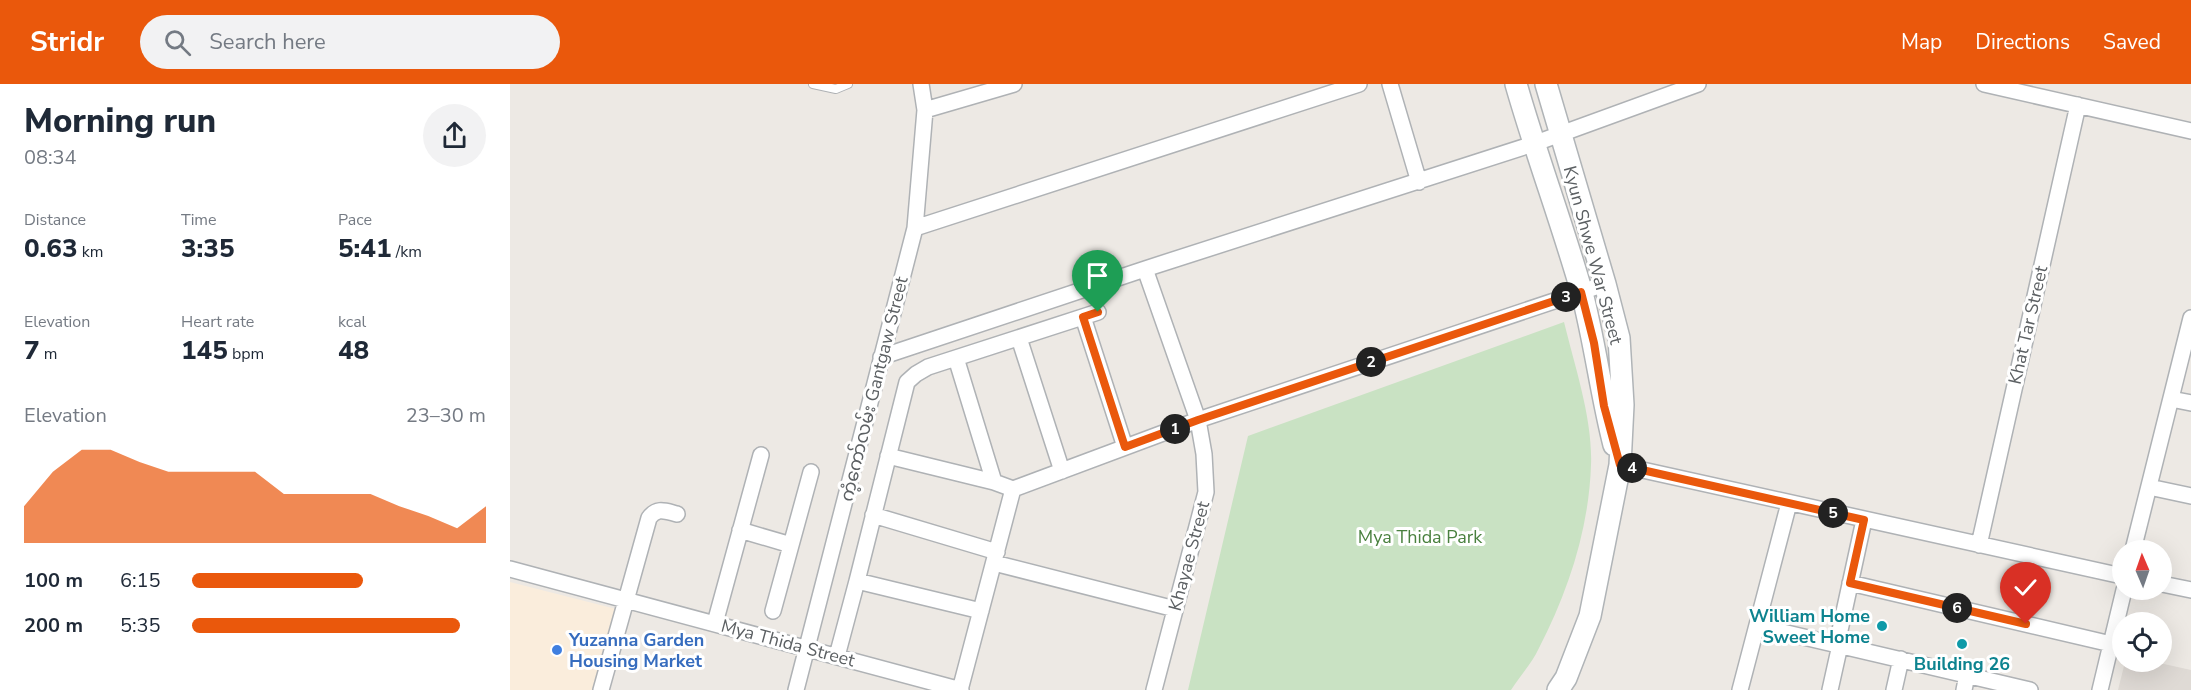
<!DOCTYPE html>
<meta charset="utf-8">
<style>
:root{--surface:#fff;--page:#f2f2f3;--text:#1f2937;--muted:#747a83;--accent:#ea580c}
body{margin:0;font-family:"Nunito Sans","Noto Sans Myanmar",sans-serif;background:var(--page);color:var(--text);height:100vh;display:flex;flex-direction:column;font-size:22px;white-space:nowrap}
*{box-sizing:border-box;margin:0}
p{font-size:20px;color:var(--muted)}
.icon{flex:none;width:33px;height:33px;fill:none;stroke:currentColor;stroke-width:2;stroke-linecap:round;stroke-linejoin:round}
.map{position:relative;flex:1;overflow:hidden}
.drawer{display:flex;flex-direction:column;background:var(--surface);width:510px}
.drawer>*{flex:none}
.needle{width:39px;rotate:358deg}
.fabs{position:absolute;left:1602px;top:456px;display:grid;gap:12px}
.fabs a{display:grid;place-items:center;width:60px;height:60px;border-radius:50%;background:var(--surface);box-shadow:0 6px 24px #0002;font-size:30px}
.pin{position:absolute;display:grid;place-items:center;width:51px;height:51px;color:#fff;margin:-62px -26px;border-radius:50% 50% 50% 0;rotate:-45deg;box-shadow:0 0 6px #0007}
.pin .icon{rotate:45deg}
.km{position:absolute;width:30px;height:30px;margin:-15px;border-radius:50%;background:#222;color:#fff;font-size:16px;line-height:30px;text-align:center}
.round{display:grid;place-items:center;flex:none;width:63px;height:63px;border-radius:32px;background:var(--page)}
.summary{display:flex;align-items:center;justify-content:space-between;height:102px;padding:0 24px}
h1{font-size:33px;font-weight:800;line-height:45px}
.figures{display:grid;grid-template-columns:repeat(3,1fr);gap:9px;height:102px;padding:6px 24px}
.figures div{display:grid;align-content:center}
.figures b{font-size:26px;font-weight:800}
.figures small{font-size:16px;font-weight:400}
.figures p{font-size:16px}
.chart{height:168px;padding:12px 24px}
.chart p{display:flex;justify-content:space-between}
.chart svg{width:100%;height:108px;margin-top:6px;fill:var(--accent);opacity:.7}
ul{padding:0 24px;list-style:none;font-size:20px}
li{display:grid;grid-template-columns:96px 72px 1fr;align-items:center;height:45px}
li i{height:15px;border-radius:8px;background:var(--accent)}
header{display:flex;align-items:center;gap:36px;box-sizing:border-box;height:84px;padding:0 30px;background:var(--accent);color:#fff}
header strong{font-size:28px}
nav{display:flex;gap:33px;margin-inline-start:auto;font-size:21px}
.search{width:420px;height:54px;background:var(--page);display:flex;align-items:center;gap:15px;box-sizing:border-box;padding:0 21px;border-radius:33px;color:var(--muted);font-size:22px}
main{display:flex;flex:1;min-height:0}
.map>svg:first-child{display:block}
.commercial{fill:#faeddc}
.education{fill:#dfdad5}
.green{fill:#c9e2c3}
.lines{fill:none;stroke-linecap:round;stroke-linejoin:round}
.lane-casing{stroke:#afb2b5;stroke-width:10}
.street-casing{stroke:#afb2b5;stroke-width:18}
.secondary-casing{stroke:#b0b4b7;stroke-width:24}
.lane{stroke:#fff;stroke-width:8}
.street{stroke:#fff;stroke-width:15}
.secondary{stroke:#fff;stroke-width:21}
.route-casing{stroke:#fff;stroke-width:12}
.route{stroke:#ea580c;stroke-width:8}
.culture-dot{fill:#0f9aa8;stroke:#fff;stroke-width:2}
.shop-dot{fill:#3f7fe0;stroke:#fff;stroke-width:2}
.labels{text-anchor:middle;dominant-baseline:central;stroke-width:6;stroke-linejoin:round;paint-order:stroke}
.street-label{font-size:18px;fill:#5c6063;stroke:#fff}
.park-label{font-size:18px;fill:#49803e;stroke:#fff}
.culture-label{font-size:18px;font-weight:bold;fill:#0d838f;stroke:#fff;text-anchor:end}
.shop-label{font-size:18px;font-weight:bold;fill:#366cbe;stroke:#fff;text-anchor:start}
</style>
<header>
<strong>Stridr</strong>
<div class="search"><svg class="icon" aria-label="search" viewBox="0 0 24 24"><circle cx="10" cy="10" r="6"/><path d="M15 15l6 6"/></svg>Search here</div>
<nav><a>Map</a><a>Directions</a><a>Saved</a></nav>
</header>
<main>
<section class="drawer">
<div class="summary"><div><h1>Morning run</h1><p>08:34</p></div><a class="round"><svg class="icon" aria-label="share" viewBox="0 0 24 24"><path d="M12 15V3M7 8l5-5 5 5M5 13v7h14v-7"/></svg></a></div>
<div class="figures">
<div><p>Distance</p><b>0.63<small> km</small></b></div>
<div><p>Time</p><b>3:35</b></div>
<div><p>Pace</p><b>5:41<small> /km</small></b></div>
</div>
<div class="figures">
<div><p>Elevation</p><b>7<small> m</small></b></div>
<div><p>Heart rate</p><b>145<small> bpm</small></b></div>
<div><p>kcal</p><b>48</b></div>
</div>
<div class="chart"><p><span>Elevation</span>23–30 m</p>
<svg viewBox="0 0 160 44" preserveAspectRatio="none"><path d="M0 44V29L10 15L20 6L30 6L40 11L50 15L60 15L70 15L80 15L90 24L100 24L110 24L120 24L130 29L140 33L150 38L160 29V44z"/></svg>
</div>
<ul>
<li><b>100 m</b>6:15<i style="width:58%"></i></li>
<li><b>200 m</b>5:35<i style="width:91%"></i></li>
</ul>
</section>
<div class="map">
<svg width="1681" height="606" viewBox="0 0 1681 606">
<rect width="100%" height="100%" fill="#ede9e4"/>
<!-- commercial -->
<path class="commercial" d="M 0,498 L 106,525 L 84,606 L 0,606 Z"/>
<!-- education -->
<path class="education" d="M 1615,578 L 1645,578 L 1681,586 L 1681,606 L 1608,606 Z"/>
<!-- green -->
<path class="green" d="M 1054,238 C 1065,283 1083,336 1081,381 C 1079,445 1058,508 1029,564 C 1022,579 1010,592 1001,606 L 678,606 L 738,352 Z"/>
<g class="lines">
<defs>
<path id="lane" d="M 303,0 L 326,5 L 338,0"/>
<path id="street" d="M 880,0 L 909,98
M 1474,0 L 1681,47
M 415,26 L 504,0
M 405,144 L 849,0
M 635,185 L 688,336 L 694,370 L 696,408 L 644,606
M 573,233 L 615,363
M 509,254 L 552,387
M 371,273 L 635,185 L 1023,60 L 1188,0
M 446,274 L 484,398
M 1661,315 L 1681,319
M 378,372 L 484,398 L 503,405
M 1110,381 L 1612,492
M 1639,403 L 1681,412
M 363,431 L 487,468
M 230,446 L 281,461
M 1469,461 L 1568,21
M 1623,466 L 1681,234
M 484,479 L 665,525
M 0,485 L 451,606
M 347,497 L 397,298 L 406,290 L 418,283 L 588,228
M 1340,499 L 1601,560
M 1652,500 L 1681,506
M 263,527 L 301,388
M 205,539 L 251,371
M 1247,542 L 1520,606
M 1327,560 L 1354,436
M 327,572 L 347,497 L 471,527
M 91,606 L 139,434 C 147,423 155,427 167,430
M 286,606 L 405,144 L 415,26 L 411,0
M 450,606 L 503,405 L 688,336 L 1095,200
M 1230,606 L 1279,419
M 1320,606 L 1330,561
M 1384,606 L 1391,575
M 1454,606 L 1457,591
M 1590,606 L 1614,506"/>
<path id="secondary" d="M 1006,0 C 1026,70 1052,139 1072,209 C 1085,259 1091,310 1104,361
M 1036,0 L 1095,200 L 1109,254 L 1113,321 L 1110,381 L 1080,532 L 1056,594 L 1048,606"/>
</defs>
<!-- lane casing -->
<use href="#lane" class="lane-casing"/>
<!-- street casing -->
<use href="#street" class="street-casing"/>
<!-- secondary casing -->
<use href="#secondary" class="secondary-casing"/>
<!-- lane -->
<use href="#lane" class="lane"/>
<!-- street -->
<use href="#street" class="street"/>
<!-- secondary -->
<use href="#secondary" class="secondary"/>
</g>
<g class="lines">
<defs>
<path id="route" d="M 588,228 L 573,233 L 615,363 L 688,336 L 1071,208 L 1084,259 L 1094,322 L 1110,381 L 1354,436 L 1340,499 L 1516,540"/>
</defs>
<!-- route casing -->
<use href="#route" class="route-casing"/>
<!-- route -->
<use href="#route" class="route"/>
</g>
<!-- markers -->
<g class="culture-dot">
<circle cx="1372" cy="542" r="6"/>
<circle cx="1452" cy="560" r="6"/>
</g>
<circle class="shop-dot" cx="47" cy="566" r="6"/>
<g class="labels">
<!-- street labels -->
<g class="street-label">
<text transform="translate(1083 171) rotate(75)">Kyun Shwe War Street</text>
<text transform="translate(1518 241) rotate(-77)">Khat Tar Street</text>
<text transform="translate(364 305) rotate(-76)">ကံ့ကော်လမ်း Gantgaw Street</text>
<text transform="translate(679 472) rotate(-75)">Khayae Street</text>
<text transform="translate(278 559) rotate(15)">Mya Thida Street</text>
</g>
<!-- park labels -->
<g class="park-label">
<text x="910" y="453">Mya Thida Park</text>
</g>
<!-- culture labels -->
<g class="culture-label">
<text x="1360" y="532">William Home<tspan x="1360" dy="21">Sweet Home</tspan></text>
<text x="1452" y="580" text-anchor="middle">Building 26</text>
</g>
<!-- shop labels -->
<g class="shop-label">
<text x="59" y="556">Yuzanna Garden<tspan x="59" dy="21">Housing Market</tspan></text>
</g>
</g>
</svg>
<div class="fabs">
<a><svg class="needle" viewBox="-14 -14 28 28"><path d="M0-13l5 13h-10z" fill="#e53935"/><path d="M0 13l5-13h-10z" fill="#747a83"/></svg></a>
<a><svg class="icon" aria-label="locate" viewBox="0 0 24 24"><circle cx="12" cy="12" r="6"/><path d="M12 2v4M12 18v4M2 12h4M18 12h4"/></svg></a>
</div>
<div class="pin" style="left:588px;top:228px;background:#1e9e55"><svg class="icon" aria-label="arrive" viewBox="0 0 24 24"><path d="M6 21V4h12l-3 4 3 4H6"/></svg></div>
<div class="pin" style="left:1516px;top:540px;background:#d93025"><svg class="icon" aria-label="check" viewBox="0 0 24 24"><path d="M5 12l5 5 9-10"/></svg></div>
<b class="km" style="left:665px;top:345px">1</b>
<b class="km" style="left:861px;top:278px">2</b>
<b class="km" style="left:1056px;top:213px">3</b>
<b class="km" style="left:1122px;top:384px">4</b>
<b class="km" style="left:1323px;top:429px">5</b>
<b class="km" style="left:1447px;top:524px">6</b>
</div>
</main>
